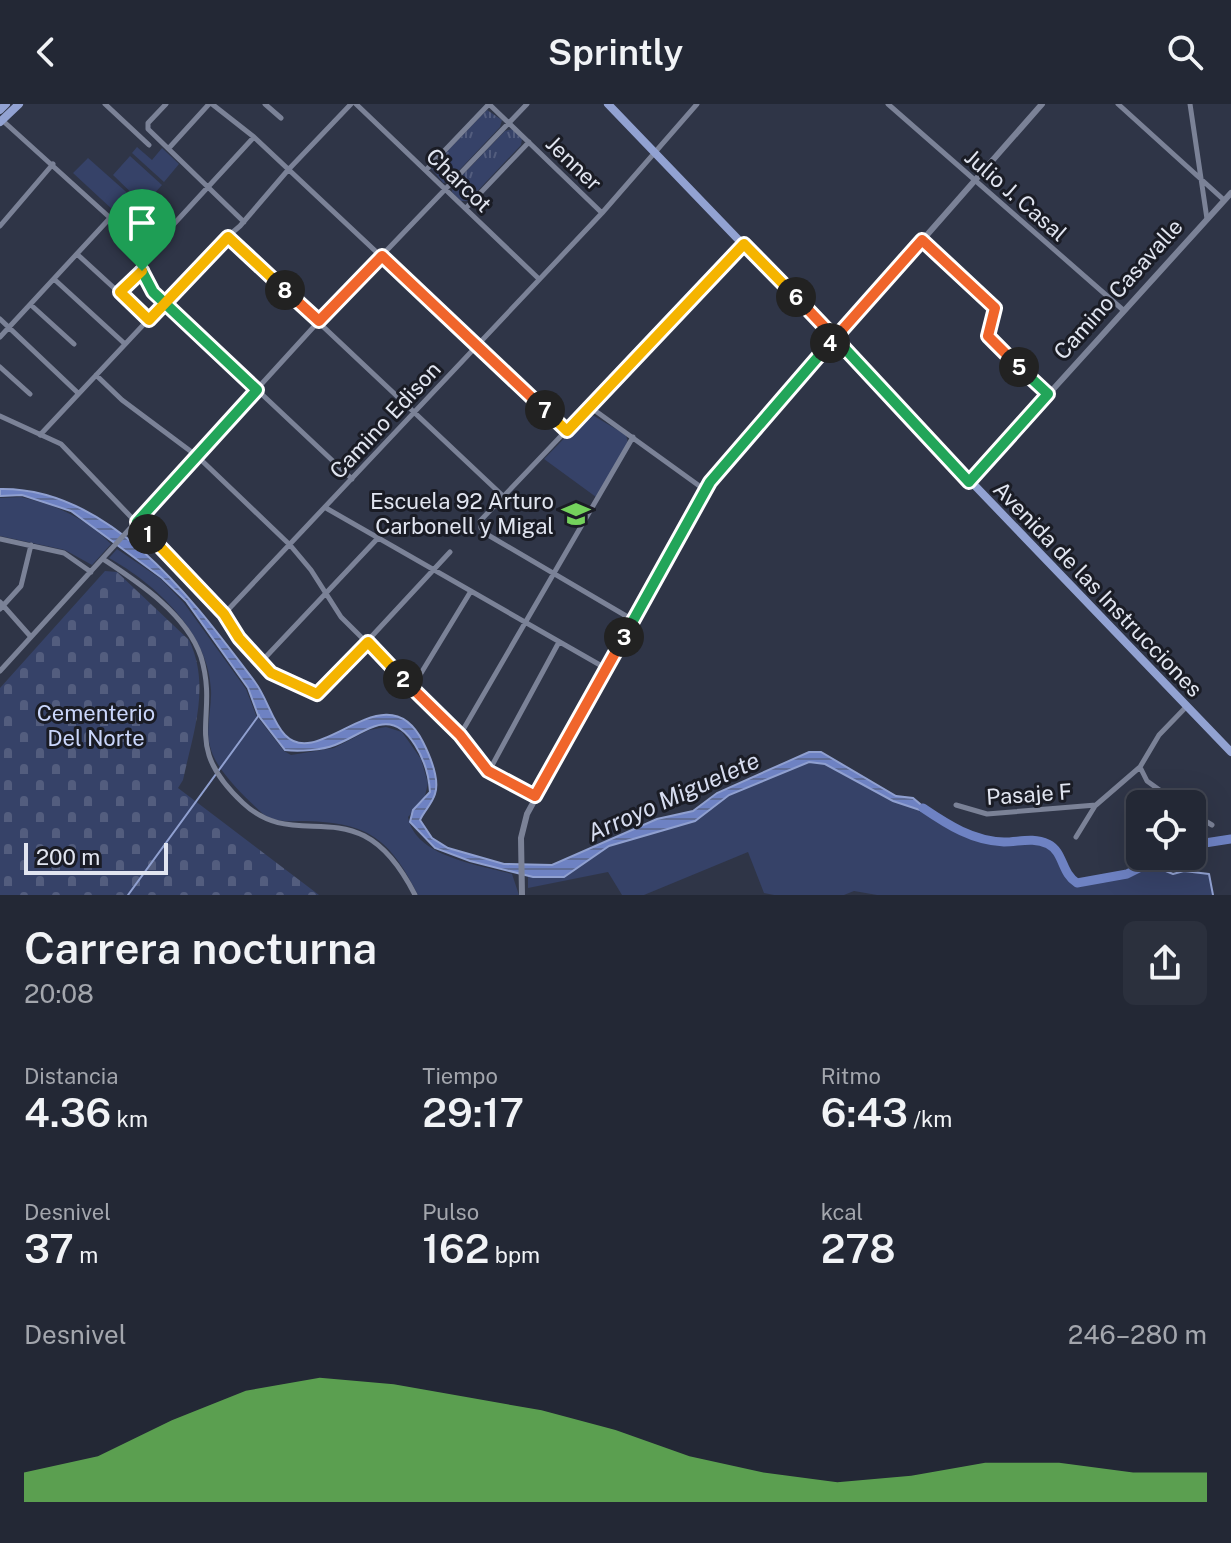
<!DOCTYPE html>
<html lang="es">
<meta charset="utf-8">
<style>
:root{--surface:#232835;--page:#2b303d;--text:#f1f3f6;--muted:#a3a6ad;--line:#404450;--accent:#74d25c}
body{margin:0;font-family:"Public Sans",sans-serif;background:var(--page);color:var(--text);height:100vh;display:flex;flex-direction:column;font-size:30px;white-space:nowrap}
*{box-sizing:border-box;margin:0}
p{font-size:26px;color:var(--muted)}
.icon{flex:none;width:44px;height:44px;fill:none;stroke:currentColor;stroke-width:2;stroke-linecap:round;stroke-linejoin:round}
.map{position:relative;height:791px;overflow:hidden}
.drawer{display:flex;flex-direction:column;background:var(--surface);flex:1}
.drawer>*{flex:none}
.tools{position:absolute;left:1126px;top:686px;display:grid;gap:16px}
.tools a{display:grid;place-items:center;width:80px;height:80px;border-radius:12px;background:var(--surface);box-shadow:0 8px 32px #0002,0 0 0 2px var(--line);font-size:40px}
.scale{position:absolute;left:24px;bottom:20px;width:144px;box-sizing:border-box;padding-left:8px;border:4px solid #e1e5f0;border-top:0;font-size:22px;line-height:28px;white-space:nowrap;color:#e1e5f0;-webkit-text-stroke:6px #1a1c25;paint-order:stroke}
.pin{position:absolute;display:grid;place-items:center;width:68px;height:68px;color:#fff;margin:-82px -34px;border-radius:50% 50% 50% 0;rotate:-45deg;box-shadow:0 0 8px #0007}
.pin .icon{rotate:45deg}
.km{position:absolute;width:40px;height:40px;margin:-20px;border-radius:50%;background:#222;color:#fff;font-size:22px;line-height:40px;text-align:center}
.round{display:grid;place-items:center;flex:none;width:84px;height:84px;border-radius:12px;background:var(--page)}
.head{display:flex;align-items:center;justify-content:space-between;height:136px;padding:0 24px}
h1{font-size:44px;font-weight:600;line-height:60px}
.metrics{display:grid;grid-template-columns:repeat(3,1fr);gap:12px;height:136px;padding:8px 24px}
.metrics div{display:grid;align-content:center}
.metrics b{font-size:40px;font-weight:600}
.metrics small{font-size:22px;font-weight:400}
.metrics p{font-size:22px}
.chart{height:224px;padding:16px 24px}
.chart p{display:flex;justify-content:space-between}
.chart svg{width:100%;height:144px;margin-top:8px;fill:var(--accent);opacity:.7}
header{display:flex;justify-content:space-between;align-items:center;height:104px;padding:0 24px;background:var(--surface);font-size:36px;font-weight:600}
.map>svg:first-child{display:block}
.grass{fill:#364268}
.cemetery{fill:url(#cemetery-stones)}
.park{fill:url(#park-tufts)}
.water{fill:url(#water-rules);stroke:#90a0d0;stroke-width:2}
.lines{fill:none;stroke-linecap:round;stroke-linejoin:round}
.stream{stroke:#90a0d0;stroke-width:2}
.river{stroke:#6e82c3;stroke-width:9}
.minor{stroke:#7b8297;stroke-width:5}
.tertiary{stroke:#7b8297;stroke-width:6}
.primary{stroke:#92a2d2;stroke-width:8}
.split-1-casing{stroke:#fff;stroke-width:16}
.split-2-casing{stroke:#fff;stroke-width:16}
.split-3-casing{stroke:#fff;stroke-width:16}
.split-4-casing{stroke:#fff;stroke-width:16}
.split-5-casing{stroke:#fff;stroke-width:16}
.split-6-casing{stroke:#fff;stroke-width:16}
.split-7-casing{stroke:#fff;stroke-width:16}
.split-8-casing{stroke:#fff;stroke-width:16}
.split-9-casing{stroke:#fff;stroke-width:16}
.split-1{stroke:#22a559;stroke-width:10}
.split-2{stroke:#f5b400;stroke-width:10}
.split-3{stroke:#f0652b;stroke-width:10}
.split-4{stroke:#22a559;stroke-width:10}
.split-5{stroke:#22a559;stroke-width:10}
.split-6{stroke:#f0652b;stroke-width:10}
.split-7{stroke:#f5b400;stroke-width:10}
.split-8{stroke:#f0652b;stroke-width:10}
.split-9{stroke:#f5b400;stroke-width:10}
.labels{text-anchor:middle;dominant-baseline:central;stroke-width:6;stroke-linejoin:round;paint-order:stroke}
.street-label{font-size:22px;fill:#e1e5f0;stroke:#1a1c25}
.poi-label{font-size:22px;fill:#e1e5f0;stroke:#1a1c25;text-anchor:end}
.park-label{font-size:22px;fill:#cad6fb;stroke:#1a1c25}
.water-label{font-size:24px;font-style:italic;fill:#d7ddf0;stroke:#1a1c25}
</style>
<header><svg class="icon" aria-label="back" viewBox="0 0 24 24"><path d="M15 5l-7 7 7 7"/></svg>Sprintly<svg class="icon" aria-label="search" viewBox="0 0 24 24"><circle cx="10" cy="10" r="6"/><path d="M15 15l6 6"/></svg></header>
<div class="map">
<svg width="1231" height="791" viewBox="0 0 1231 791">
<defs>
<pattern id="cemetery-stones" width="16" height="16" patternUnits="userSpaceOnUse" patternTransform="scale(2)"><rect width="16" height="16" fill="#364268"/><path d="M2 7V4a2 2 0 0 1 4 0v3zM10 15v-3a2 2 0 0 1 4 0v3z" fill="#535d7e"/></pattern>
<pattern id="park-tufts" width="24" height="20" patternUnits="userSpaceOnUse" patternTransform="scale(2)"><rect width="24" height="20" fill="#364268"/><path d="M3 7l-1-3M5 7V3M7 7l1-3M15 17l-1-3M17 17v-4M19 17l1-3" fill="none" stroke="#535d7e"/></pattern>
<pattern id="water-rules" width="6" height="5" patternUnits="userSpaceOnUse" patternTransform="scale(2)"><rect width="6" height="5" fill="#6e82c3"/><path d="M0 2.5h6" fill="none" stroke="#5f6d98"/></pattern>
</defs>
<rect width="100%" height="100%" fill="#2f3547"/>
<!-- grass -->
<path class="grass" d="M 137,43 L 152,56 L 162,44 L 179,60 L 164,78 L 132,49 Z
M 130,52 L 162,81 L 144,101 L 113,71 Z
M 88,54 L 142,102 L 127,119 L 73,69 Z
M 589,309 L 626,331 L 628,339 L 596,393 L 544,355 Z
M 21,393 C 57,401 85,414 111,440 L 92,461 L 65,446 L 0,432 L 0,394 Z
M 117,445 L 161,475 L 184,499 L 246,585 L 256,611 L 284,647 L 291,651 L 334,644 L 369,626 L 386,623 L 402,628 L 421,655 L 428,679 L 424,696 L 408,713 C 415,753 480,761 512,770 L 519,791 L 418,791 C 390,735 369,719 306,717 C 291,717 276,719 263,710 C 246,694 215,666 210,642 C 205,625 212,604 211,586 C 209,530 156,480 109,454 Z
M 809,658 L 825,660 L 893,697 L 911,700 L 975,735 L 1032,736 L 1049,740 L 1057,748 L 1067,773 L 1077,779 L 1127,770 L 1149,760 L 1173,770 L 1184,767 L 1209,770 L 1213,791 L 877,791 L 854,787 L 844,791 L 774,791 L 764,789 L 748,748 L 644,791 L 622,791 L 608,768 L 528,784 L 528,772 L 564,773 L 609,742 L 695,717 L 729,691 Z"/>
<!-- cemetery -->
<path class="cemetery" d="M 105,467 L 117,468 L 189,536 C 211,582 193,629 183,676 L 178,684 L 319,791 L 0,791 L 0,584 Z"/>
<!-- park -->
<path class="park" d="M 487,6 L 502,16 L 500,23 L 448,78 L 443,79 L 431,64 Z
M 512,25 L 522,35 L 521,41 L 468,97 L 461,97 L 452,88 L 453,81 L 505,27 Z"/>
<!-- water -->
<path class="water" d="M 0,385 C 112,383 195,499 255,578 C 267,594 272,617 285,631 C 320,668 386,564 423,638 C 430,652 440,675 435,690 C 432,700 424,707 420,716 L 432,734 L 448,744 L 504,760 L 552,761 L 657,715 L 693,707 L 717,689 L 809,648 L 821,648 L 896,692 L 913,694 L 932,710 L 893,697 L 825,660 L 809,658 L 729,691 L 695,717 L 609,742 L 564,773 L 533,773 L 470,757 L 435,744 L 410,718 L 413,706 L 430,688 C 429,672 424,655 415,641 C 390,601 366,629 335,641 C 322,646 299,648 285,646 L 258,611 L 248,584 L 186,497 L 162,474 L 71,407 L 22,391 L 0,392 Z"/>
<g class="lines">
<!-- stream -->
<path class="stream" d="M 1149,760 L 1173,770 L 1184,767 L 1209,770 L 1213,791
M 128,791 L 259,611"/>
<!-- river -->
<path class="river" d="M 923,704 C 948,721 973,737 1004,738 C 1019,738 1033,733 1048,740 C 1064,748 1061,769 1077,779 L 1127,770 L 1163,752
M 1192,741 L 1231,735"/>
<!-- minor -->
<path class="minor" d="M 105,0 L 149,41
M 166,0 L 148,19 L 148,25 L 244,118
M 212,0 L 254,33 L 567,327
M 265,0 L 281,14
M 356,0 L 539,175
M 489,0 L 602,109
M 888,0 L 1122,205
M 1118,0 L 1224,96
M 1190,0 L 1207,115
M 2,16 L 118,121 L 153,188 L 352,375
M 169,44 L 209,0
M 426,66 L 489,0
M 466,104 L 529,38
M 0,122 L 53,60
M 228,133 L 503,392
M 922,136 L 995,204 L 988,229 L 990,236 L 1048,290
M 78,151 L 149,216
M 138,159 L 254,33
M 54,175 L 125,240
M 120,188 L 142,167
M 31,201 L 74,240
M 0,215 L 78,289
M 0,233 L 110,114
M 0,263 L 30,290
M 96,271 L 122,296 L 197,352 L 290,441 L 311,466 L 341,513 L 460,631 L 488,667 L 535,692
M 590,303 L 705,386
M 0,312 L 61,340 L 224,510 C 247,552 272,570 314,590 L 320,588 L 450,448
M 40,331 L 220,139 L 240,122 L 288,66 L 351,0
M 326,404 L 607,565
M 0,435 L 64,449 L 91,468
M 103,455 C 138,478 187,510 201,553 C 220,616 180,640 243,699 C 300,753 358,678 415,791
M 0,498 L 31,533
M 0,505 L 21,482 L 31,441
M 224,510 L 602,109 L 697,0
M 633,516 L 488,431 L 481,424 L 480,417 L 743,141
M 261,558 L 378,434
M 0,567 L 319,217 L 527,0
M 412,584 L 471,487
M 460,631 L 633,333
M 1140,663 L 1147,677 L 1179,700
M 489,667 L 559,538
M 956,701 L 987,710 L 1096,701 L 1140,663 L 1159,631 L 1187,602
M 1192,709 L 1212,721
M 1076,733 L 1095,702"/>
<!-- tertiary -->
<path class="tertiary" d="M 969,378 L 1231,89
M 522,791 L 521,734 L 527,710 L 710,378 L 1042,0"/>
<!-- primary -->
<path class="primary" d="M 608,0 L 1231,648
M 0,6 L 6,0
M 0,18 L 19,0"/>
</g>
<g class="lines">
<defs>
<path id="split-1" d="M 142,167 L 153,188 L 257,286 L 137,418 L 148,430"/>
<path id="split-2" d="M 148,430 L 224,510 L 239,534 L 271,569 L 317,590 L 368,538 L 403,575"/>
<path id="split-3" d="M 403,575 L 460,631 L 488,667 L 535,692 L 624,533"/>
<path id="split-4" d="M 624,533 L 710,378 L 830,239"/>
<path id="split-5" d="M 830,239 L 835,234 L 969,378 L 1048,290 L 1019,263"/>
<path id="split-6" d="M 796,193 L 835,234 L 922,136 L 995,204 L 988,232 L 1019,263"/>
<path id="split-7" d="M 545,306 L 567,327 L 744,140 L 796,193"/>
<path id="split-8" d="M 285,186 L 319,217 L 382,152 L 545,306"/>
<path id="split-9" d="M 142,167 L 120,188 L 149,216 L 228,133 L 285,186"/>
</defs>
<!-- split-1 casing -->
<use href="#split-1" class="split-1-casing"/>
<!-- split-2 casing -->
<use href="#split-2" class="split-2-casing"/>
<!-- split-3 casing -->
<use href="#split-3" class="split-3-casing"/>
<!-- split-4 casing -->
<use href="#split-4" class="split-4-casing"/>
<!-- split-5 casing -->
<use href="#split-5" class="split-5-casing"/>
<!-- split-6 casing -->
<use href="#split-6" class="split-6-casing"/>
<!-- split-7 casing -->
<use href="#split-7" class="split-7-casing"/>
<!-- split-8 casing -->
<use href="#split-8" class="split-8-casing"/>
<!-- split-9 casing -->
<use href="#split-9" class="split-9-casing"/>
<!-- split-1 -->
<use href="#split-1" class="split-1"/>
<!-- split-2 -->
<use href="#split-2" class="split-2"/>
<!-- split-3 -->
<use href="#split-3" class="split-3"/>
<!-- split-4 -->
<use href="#split-4" class="split-4"/>
<!-- split-5 -->
<use href="#split-5" class="split-5"/>
<!-- split-6 -->
<use href="#split-6" class="split-6"/>
<!-- split-7 -->
<use href="#split-7" class="split-7"/>
<!-- split-8 -->
<use href="#split-8" class="split-8"/>
<!-- split-9 -->
<use href="#split-9" class="split-9"/>
</g>
<!-- icons -->
<defs>
<symbol id="school-bare" viewBox="-9 -9 18 18"><path d="M0-5L7-2L0 1L-7-2ZM-4 1L0 2.5L4 1V4Q0 6-4 4Z" fill="#74d25c" stroke="#1a1c25" stroke-width="2.5" paint-order="stroke"/></symbol>
</defs>
<g fill-rule="evenodd">
<use href="#school-bare" x="556" y="390" width="40" height="40"/>
</g>
<g class="labels">
<!-- street labels -->
<g class="street-label">
<text transform="translate(574 59) rotate(44)">Jenner</text>
<text transform="translate(459 76) rotate(44)">Charcot</text>
<text transform="translate(1016 91) rotate(41)">Julio J. Casal</text>
<text transform="translate(1118 185) rotate(-48)">Camino Casavalle</text>
<text transform="translate(385 316) rotate(-47)">Camino Edison</text>
<text transform="translate(1098 485) rotate(46)">Avenida de las Instrucciones</text>
<text transform="translate(1029 690) rotate(-4)">Pasaje F</text>
</g>
<!-- poi labels -->
<g class="poi-label">
<text x="554" y="397">Escuela 92 Arturo<tspan x="554" dy="25">Carbonell y Migal</tspan></text>
</g>
<!-- park labels -->
<g class="park-label">
<text x="96" y="609">Cementerio<tspan x="96" dy="25">Del Norte</tspan></text>
</g>
<!-- water labels -->
<g class="water-label">
<text transform="translate(673 692) rotate(-24)">Arroyo Miguelete</text>
</g>
</g>
</svg>
<div class="tools">
<a><svg class="icon" aria-label="locate" viewBox="0 0 24 24"><circle cx="12" cy="12" r="6"/><path d="M12 2v4M12 18v4M2 12h4M18 12h4"/></svg></a>
</div>
<div class="scale">200 m</div>
<div class="pin" style="left:142px;top:167px;background:#1e9e55"><svg class="icon" aria-label="arrive" viewBox="0 0 24 24"><path d="M6 21V4h12l-3 4 3 4H6"/></svg></div>
<b class="km" style="left:148px;top:430px">1</b>
<b class="km" style="left:403px;top:575px">2</b>
<b class="km" style="left:624px;top:533px">3</b>
<b class="km" style="left:830px;top:239px">4</b>
<b class="km" style="left:1019px;top:263px">5</b>
<b class="km" style="left:796px;top:193px">6</b>
<b class="km" style="left:545px;top:306px">7</b>
<b class="km" style="left:285px;top:186px">8</b>
</div>
<section class="drawer">
<div class="head"><div><h1>Carrera nocturna</h1><p>20:08</p></div><a class="round"><svg class="icon" aria-label="share" viewBox="0 0 24 24"><path d="M12 15V3M7 8l5-5 5 5M5 13v7h14v-7"/></svg></a></div>
<div class="metrics">
<div><p>Distancia</p><b>4.36<small> km</small></b></div>
<div><p>Tiempo</p><b>29:17</b></div>
<div><p>Ritmo</p><b>6:43<small> /km</small></b></div>
</div>
<div class="metrics">
<div><p>Desnivel</p><b>37<small> m</small></b></div>
<div><p>Pulso</p><b>162<small> bpm</small></b></div>
<div><p>kcal</p><b>278</b></div>
</div>
<div class="chart"><p><span>Desnivel</span>246–280 m</p>
<svg viewBox="0 0 160 44" preserveAspectRatio="none"><path d="M0 44V35L10 30L20 19L30 10L40 6L50 8L60 12L70 16L80 22L90 30L100 35L110 38L120 36L130 32L140 32L150 35L160 35V44z"/></svg>
</div>
</section>
